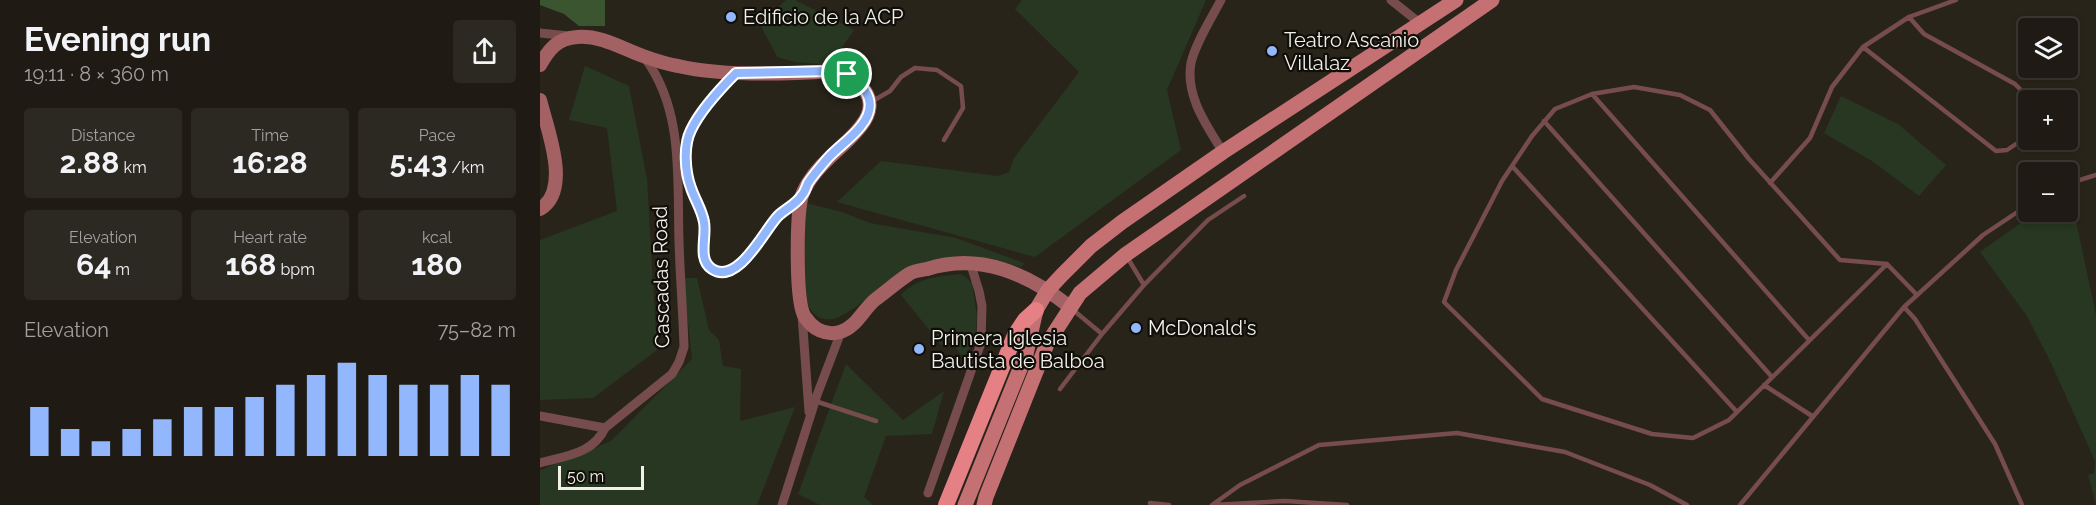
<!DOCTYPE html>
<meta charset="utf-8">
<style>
:root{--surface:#1f1b14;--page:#2c2822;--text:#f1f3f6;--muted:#a1a1a0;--line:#3c3934;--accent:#92b7fd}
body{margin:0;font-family:Raleway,sans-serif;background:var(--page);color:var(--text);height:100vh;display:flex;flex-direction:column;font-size:22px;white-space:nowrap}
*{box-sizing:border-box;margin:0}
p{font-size:20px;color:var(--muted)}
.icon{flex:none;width:33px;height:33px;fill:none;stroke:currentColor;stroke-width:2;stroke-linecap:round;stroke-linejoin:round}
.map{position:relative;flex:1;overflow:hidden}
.details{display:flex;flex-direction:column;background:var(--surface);width:540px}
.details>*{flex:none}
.buttons{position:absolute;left:1478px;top:18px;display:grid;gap:12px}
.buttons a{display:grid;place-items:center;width:60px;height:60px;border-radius:6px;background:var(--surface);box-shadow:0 3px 9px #0003,0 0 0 2px var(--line);font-size:30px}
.scale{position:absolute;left:18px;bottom:15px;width:86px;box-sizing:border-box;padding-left:6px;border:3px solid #f3f0ea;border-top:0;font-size:16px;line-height:21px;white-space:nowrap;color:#f3f0ea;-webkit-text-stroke:4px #100e09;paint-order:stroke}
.pin{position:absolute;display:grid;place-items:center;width:51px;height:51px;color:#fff;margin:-26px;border:3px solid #fff;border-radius:50%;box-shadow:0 2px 6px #0007}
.round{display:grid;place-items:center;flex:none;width:63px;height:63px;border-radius:6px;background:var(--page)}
.overview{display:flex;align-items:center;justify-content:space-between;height:102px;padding:0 24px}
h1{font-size:33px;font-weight:700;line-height:45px}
.metrics{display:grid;grid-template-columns:repeat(3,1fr);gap:9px;height:102px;padding:6px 24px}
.metrics div{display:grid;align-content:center;border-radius:6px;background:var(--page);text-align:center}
.metrics b{font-size:30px;font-weight:700}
.metrics small{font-size:16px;font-weight:400}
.metrics p{font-size:16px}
.chart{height:168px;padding:12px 24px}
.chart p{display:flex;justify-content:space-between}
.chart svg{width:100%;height:108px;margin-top:6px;stroke:var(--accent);stroke-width:6}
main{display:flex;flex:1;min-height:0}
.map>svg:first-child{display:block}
.green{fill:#273721}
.forest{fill:#3c5531}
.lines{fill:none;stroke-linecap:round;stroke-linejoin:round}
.lane{stroke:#764c4d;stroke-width:4.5}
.street{stroke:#764c4d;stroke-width:9}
.secondary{stroke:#a36163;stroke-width:14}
.primary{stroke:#c57174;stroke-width:15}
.highway{stroke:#e58084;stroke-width:16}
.route-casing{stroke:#fff;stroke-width:12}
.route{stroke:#92b7fd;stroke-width:8}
.poi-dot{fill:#92b7fd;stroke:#100e09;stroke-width:2}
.labels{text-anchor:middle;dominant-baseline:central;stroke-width:4.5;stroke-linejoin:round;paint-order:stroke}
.poi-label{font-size:20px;fill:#f3f0ea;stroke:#100e09;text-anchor:start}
.street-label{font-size:20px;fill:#f3f0ea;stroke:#100e09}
</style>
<main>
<section class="details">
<div class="overview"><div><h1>Evening run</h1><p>19:11 · 8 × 360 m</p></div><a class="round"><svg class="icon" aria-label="share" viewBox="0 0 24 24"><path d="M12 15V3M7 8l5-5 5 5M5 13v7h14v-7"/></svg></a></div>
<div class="metrics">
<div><p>Distance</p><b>2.88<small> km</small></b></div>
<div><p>Time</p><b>16:28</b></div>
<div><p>Pace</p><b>5:43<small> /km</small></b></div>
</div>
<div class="metrics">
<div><p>Elevation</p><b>64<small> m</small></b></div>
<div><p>Heart rate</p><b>168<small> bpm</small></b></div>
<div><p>kcal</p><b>180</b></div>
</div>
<div class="chart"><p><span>Elevation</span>75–82 m</p>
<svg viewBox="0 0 160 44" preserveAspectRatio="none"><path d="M5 44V24M15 44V33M25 44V38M35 44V33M45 44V29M55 44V24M65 44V24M75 44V20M85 44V15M95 44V11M105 44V6M115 44V11M125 44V15M135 44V15M145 44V11M155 44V15"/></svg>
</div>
</section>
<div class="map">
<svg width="1556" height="505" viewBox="0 0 1556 505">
<rect width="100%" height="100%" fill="#29241a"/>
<!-- green -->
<path class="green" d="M 246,0 L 255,0 L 314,30 L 290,65 L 255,62 L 237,57 L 220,24 Z
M 482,0 L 666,0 L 627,90 L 641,150 L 495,257 L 297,202 L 341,161 L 458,176 L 469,172 L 474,158 L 539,72 L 475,9 Z
M 45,66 L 89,86 L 107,179 L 117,350 L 53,398 L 0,400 L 0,240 L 77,211 L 67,128 L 29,120 Z
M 1301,96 L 1358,124 L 1406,165 L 1379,196 L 1332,161 L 1284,133 Z
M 1527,193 L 1531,198 L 1556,315 L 1556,505 L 1548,475 L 1554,473 L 1555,461 L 1512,365 L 1487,316 L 1440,252 L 1496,212 L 1527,212 Z
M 266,203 L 302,212 L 330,223 L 416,238 L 484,263 L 482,267 C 445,258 418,251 380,264 C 346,275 325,307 296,318 C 285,322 274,317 269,307 C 260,288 265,226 266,203 Z
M 420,274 L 426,277 L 432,283 L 437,316 L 436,330 L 425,360 L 411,341 L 402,346 L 361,295 C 379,277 395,277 420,274 Z
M 143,278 L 157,278 L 169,330 L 179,340 L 183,366 L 201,369 L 200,421 L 255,407 L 217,505 L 0,505 L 0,470 L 71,441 L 152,359 Z
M 306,364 L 363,420 L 404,391 L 392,434 L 346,436 L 324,497 L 333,505 L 280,505 L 258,494 Z"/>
<!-- forest -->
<path class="forest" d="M 0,0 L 65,0 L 65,26 L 39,26 L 24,14 L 0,5 Z"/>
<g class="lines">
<!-- lane -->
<path class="lane" d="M 1369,17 L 1384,34 L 1475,84 L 1491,100
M 1323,47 L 1456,151 L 1467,150 L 1488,136
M 192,77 C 180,89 157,116 151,131 C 143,150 145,176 153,194 C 156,203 161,210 164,219 C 167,233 156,276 183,272 C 210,267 220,236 236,218 C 242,211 250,206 257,200
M 1052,94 L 1269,340
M 331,102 L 350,91 L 361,77 L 375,68 L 397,70 L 421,86 L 423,108 L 404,140
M 1004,121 L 1232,377
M 972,166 L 1197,412
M 1230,183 L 1270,138 L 1292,87 L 1323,47 L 1369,17 L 1416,0
M 1527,184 L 1556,175
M 587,257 L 604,285
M 1347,264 L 1189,420 L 1153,438 L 1112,434 L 1002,399 L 904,302 L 916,270 L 962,181 L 992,136 L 1015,109 L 1052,94 L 1094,87 L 1140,95 L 1170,110 L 1209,159 L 1300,260 L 1347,264 L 1377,295
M 1364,307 L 1375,319 L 1455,444 L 1482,505
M 532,309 L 562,334
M 1224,385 L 1272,416
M 520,389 L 562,334 L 604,285 L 668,220 L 704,196
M 275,401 L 336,421
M 610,503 L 629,505
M 672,505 L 700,485 L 779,445 L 917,433 L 1025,452 L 1110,485 L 1147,505
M 673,505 L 745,501 L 807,505
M 1200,505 L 1364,307 L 1443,235 L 1488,205"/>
<!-- street -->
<path class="street" d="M 681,0 C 672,17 655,44 651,63 C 645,96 667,126 683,152
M 851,0 L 881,24
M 0,33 L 29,36
M 262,315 L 269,412
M 0,416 L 65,428
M 0,463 C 25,456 53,454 65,428 L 132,374 L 139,362 L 144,347 C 143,312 140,276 139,241 C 137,178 144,111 105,58
M 388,493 L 441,343 L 442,306 L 439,291 L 430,262
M 242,505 L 277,395 L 301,332"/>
<!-- secondary -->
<path class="secondary" d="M 0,65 C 9,49 18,38 37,37 C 61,35 81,48 103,56 C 114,60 126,64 138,66 C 181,76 249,74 293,71 C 319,77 343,99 321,126 C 305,147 282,160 268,183 C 265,188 262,194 261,199 C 257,218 255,303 265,317 C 273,329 285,336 300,332 C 316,328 324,308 336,299 C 347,291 358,281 369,274 C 374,271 381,270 387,269 C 440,252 488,274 530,307
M 0,100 C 7,129 32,190 0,209"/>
<!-- primary -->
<path class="primary" d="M 425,505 L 486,354 L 496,310 L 508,290 L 521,276 L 551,246 L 582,222 L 683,152 L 916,0
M 444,505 L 446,497 L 507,344 L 540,293 L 585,255 L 952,0"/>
<!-- highway -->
<path class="highway" d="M 406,505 L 475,335 L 485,320 L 496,310"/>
</g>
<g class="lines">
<defs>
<path id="route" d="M 293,71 C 319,77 343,99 321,126 C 312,138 298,147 288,158 C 281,166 274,174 268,183 C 266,187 265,192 262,195 C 257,204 245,209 238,216 C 225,229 198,286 172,269 C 157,259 167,237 164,222 C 162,210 155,200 151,188 C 145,172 143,146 151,130 C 160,111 181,88 196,73 Z"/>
</defs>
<!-- route casing -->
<use href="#route" class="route-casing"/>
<!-- route -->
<use href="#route" class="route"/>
</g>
<!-- markers -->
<g class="poi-dot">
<circle cx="191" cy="17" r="6"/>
<circle cx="732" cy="51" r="6"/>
<circle cx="596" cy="328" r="6"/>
<circle cx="379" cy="349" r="6"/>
</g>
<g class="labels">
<!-- poi labels -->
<g class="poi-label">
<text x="203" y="17">Edificio de la ACP</text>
<text x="744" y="40">Teatro Ascanio<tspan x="744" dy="23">Villalaz</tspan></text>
<text x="608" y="328">McDonald's</text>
<text x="391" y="338">Primera Iglesia<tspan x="391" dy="23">Bautista de Balboa</tspan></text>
</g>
<!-- street labels -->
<g class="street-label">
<text transform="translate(121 277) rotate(-91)">Cascadas Road</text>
</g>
</g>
</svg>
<div class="buttons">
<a><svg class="icon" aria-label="layers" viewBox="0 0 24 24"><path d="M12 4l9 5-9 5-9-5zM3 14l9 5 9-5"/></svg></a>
<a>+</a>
<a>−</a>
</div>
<div class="scale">50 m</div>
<div class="pin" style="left:307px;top:74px;background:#1e9e55"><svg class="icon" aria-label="arrive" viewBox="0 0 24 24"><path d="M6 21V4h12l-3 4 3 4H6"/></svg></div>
</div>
</main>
